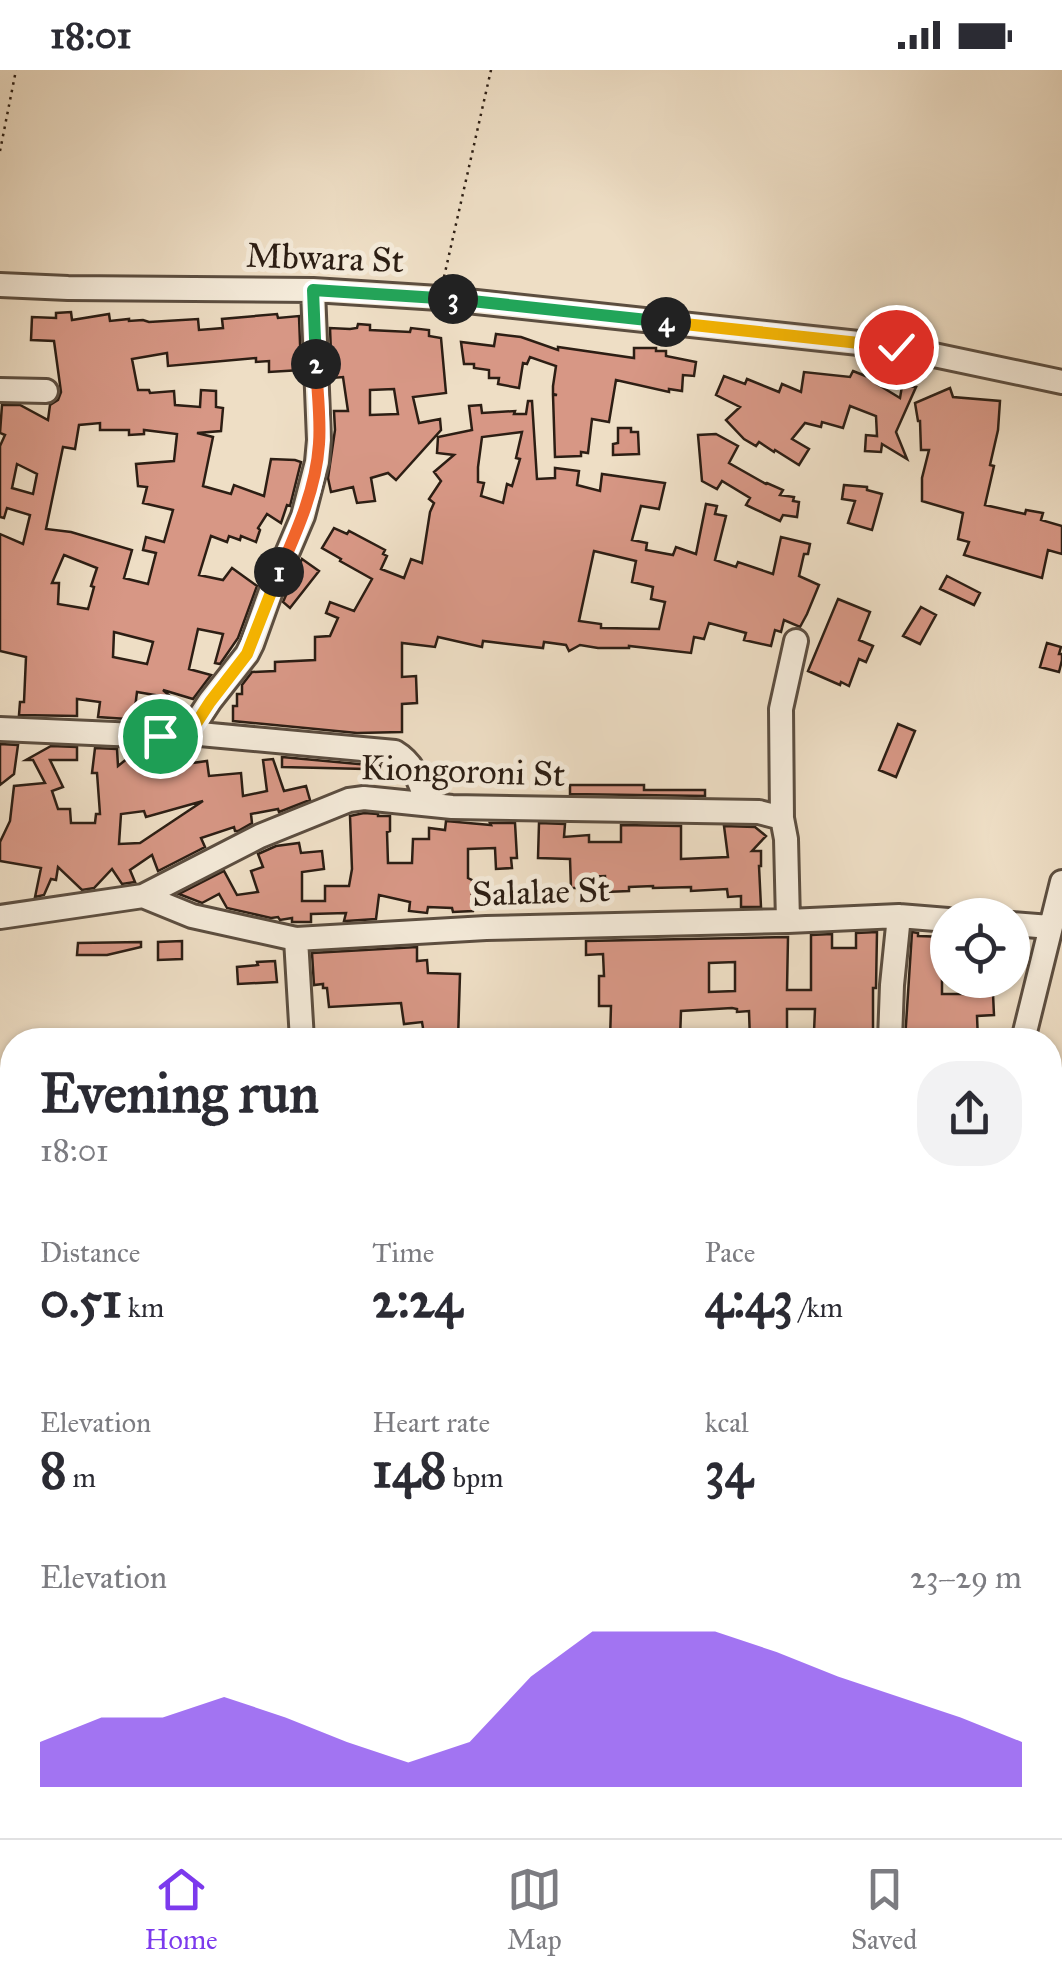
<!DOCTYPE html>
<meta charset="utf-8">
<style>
:root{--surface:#fff;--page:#f2f2f3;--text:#2b2b33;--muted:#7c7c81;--line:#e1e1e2;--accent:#7c3aed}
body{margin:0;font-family:"IM FELL Great Primer",serif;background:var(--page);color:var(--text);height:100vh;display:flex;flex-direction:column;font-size:38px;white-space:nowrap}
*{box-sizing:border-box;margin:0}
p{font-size:32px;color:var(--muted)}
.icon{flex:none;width:55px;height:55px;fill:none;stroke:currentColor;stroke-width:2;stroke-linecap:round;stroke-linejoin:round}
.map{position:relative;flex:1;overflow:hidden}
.side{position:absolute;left:0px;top:958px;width:1062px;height:812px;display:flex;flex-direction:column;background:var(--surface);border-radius:40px 40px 0 0;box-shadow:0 2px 8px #0004}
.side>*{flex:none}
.buttons{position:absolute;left:930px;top:828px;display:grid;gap:20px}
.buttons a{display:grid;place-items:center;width:100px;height:100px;border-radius:50%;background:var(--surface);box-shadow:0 2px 8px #0004;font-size:50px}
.pin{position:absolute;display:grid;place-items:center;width:85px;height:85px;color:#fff;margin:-42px;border:5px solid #fff;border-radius:50%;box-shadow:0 2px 10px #0007}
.km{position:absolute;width:50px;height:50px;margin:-25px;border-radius:50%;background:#222;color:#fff;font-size:28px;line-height:50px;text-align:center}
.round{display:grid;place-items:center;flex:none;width:105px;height:105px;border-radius:40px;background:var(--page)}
.overview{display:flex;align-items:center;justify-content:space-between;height:170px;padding:0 40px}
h1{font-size:55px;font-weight:700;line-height:75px}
.metrics{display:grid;grid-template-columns:repeat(3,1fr);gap:15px;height:170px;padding:10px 40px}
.metrics div{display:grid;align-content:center}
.metrics b{font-size:50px;font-weight:700}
.metrics small{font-size:28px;font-weight:400}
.metrics p{font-size:28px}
.chart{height:280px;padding:20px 40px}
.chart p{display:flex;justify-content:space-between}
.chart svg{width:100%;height:180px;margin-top:10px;fill:var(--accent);opacity:.7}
.status{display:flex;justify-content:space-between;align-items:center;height:70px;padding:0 50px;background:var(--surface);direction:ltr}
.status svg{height:28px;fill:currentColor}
.tabs{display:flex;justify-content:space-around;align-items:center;height:140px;border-top:2px solid var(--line);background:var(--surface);font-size:28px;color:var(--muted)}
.tabs a{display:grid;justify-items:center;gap:5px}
.tabs .on{color:var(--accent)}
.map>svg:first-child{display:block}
.building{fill:#d79785;stroke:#2c1e14;stroke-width:2.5;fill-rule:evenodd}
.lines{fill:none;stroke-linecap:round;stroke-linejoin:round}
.minor-casing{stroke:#5c4e40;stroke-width:28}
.path{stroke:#2c1e14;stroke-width:2.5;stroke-dasharray:2.5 5;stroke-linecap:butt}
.minor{stroke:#f4ead9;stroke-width:22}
.split-1-casing{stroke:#fff;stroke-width:20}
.split-2-casing{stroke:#fff;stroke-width:20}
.split-3-casing{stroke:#fff;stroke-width:20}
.split-4-casing{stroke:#fff;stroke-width:20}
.split-5-casing{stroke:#fff;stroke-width:20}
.split-1{stroke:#f5b400;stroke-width:12}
.split-2{stroke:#f0652b;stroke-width:12}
.split-3{stroke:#22a559;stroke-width:12}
.split-4{stroke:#22a559;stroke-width:12}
.split-5{stroke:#f5b400;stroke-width:12}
.labels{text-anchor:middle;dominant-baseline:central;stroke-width:10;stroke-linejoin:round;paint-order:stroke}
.street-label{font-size:35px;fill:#2c1e14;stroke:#f4ead9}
</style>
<div class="status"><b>18:01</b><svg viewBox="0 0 49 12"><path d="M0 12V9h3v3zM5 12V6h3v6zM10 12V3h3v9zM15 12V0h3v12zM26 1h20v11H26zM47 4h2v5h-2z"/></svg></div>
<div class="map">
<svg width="1062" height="1768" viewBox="0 0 1062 1768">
<rect width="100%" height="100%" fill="#eedec5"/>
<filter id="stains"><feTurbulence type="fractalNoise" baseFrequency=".002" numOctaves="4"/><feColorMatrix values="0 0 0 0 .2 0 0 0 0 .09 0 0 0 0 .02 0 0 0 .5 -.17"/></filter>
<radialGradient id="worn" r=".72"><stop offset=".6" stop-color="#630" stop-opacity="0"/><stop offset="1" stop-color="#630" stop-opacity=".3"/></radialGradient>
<!-- building -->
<path class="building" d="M 71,242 L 72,250 L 109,244 L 110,251 L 129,249 L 129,251 L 143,250 L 149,252 L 198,249 L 199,260 L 223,258 L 222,249 L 277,244 L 278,248 L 299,246 L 301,300 L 269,302 L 269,291 L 256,292 L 256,288 L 168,296 L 167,283 L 132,289 L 138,320 L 149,320 L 150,323 L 174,321 L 175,335 L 200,337 L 201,320 L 216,321 L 216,337 L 223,338 L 221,361 L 197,363 L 213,367 L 203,416 L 231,424 L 234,415 L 264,426 L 271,389 L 295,390 L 301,392 L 290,436 L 287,435 L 281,453 L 267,444 L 258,458 L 260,460 L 256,472 L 241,466 L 240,470 L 229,466 L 227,472 L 211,466 L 199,505 L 223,510 L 232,498 L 257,516 L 238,568 L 220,594 L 215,593 L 223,564 L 198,559 L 189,599 L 211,605 L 193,629 L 163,620 L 172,628 L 137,622 L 134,646 L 157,651 L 98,647 L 100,632 L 77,629 L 77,646 L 19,645 L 20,632 L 24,632 L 26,587 L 0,581 L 0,464 L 23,474 L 30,445 L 7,438 L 4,448 L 0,447 L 0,376 L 5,365 L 0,363 L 2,335 L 20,335 L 48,350 L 50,335 L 58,330 L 61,322 L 54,271 L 31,270 L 32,247 L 56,248 L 56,243 ZM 100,353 L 100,360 L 129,360 L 129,365 L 144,364 L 144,360 L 177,364 L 174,391 L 136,394 L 138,416 L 147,417 L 143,433 L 173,440 L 164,472 L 146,467 L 143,480 L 156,483 L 148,514 L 124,508 L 132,480 L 71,462 L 46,459 L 63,377 L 75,379 L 79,355 ZM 17,394 L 37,404 L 33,424 L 12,418 ZM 64,485 L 97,498 L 91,516 L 94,517 L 88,539 L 58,534 L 59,513 L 52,513 ZM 114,562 L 153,572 L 147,594 L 113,587 Z
M 358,254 L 370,255 L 370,260 L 410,262 L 411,258 L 429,260 L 429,266 L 441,268 L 446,323 L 413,327 L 419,353 L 440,349 L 441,360 L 396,410 L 388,403 L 371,408 L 375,431 L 357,433 L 353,417 L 331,422 L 328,408 L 335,360 L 334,341 L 348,341 L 343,307 L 332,308 L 330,258 L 350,259 L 357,258 ZM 394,319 L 398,344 L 370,345 L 370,320 Z
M 496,264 L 521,267 L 558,280 L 558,277 L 634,288 L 634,278 L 656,278 L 656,281 L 666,281 L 666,286 L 696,292 L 694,306 L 683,305 L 682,321 L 669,319 L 669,322 L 616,310 L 609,352 L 592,349 L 588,383 L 581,382 L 581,386 L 555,387 L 553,325 L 557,325 L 553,324 L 553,316 L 556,296 L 530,287 L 527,294 L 523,293 L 519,318 L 498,314 L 499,308 L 489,308 L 489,300 L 474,298 L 474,294 L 464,294 L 461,272 L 494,276 Z
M 853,301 L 878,311 L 877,314 L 900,328 L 902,316 L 916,317 L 896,362 L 907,389 L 882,374 L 881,382 L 865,381 L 866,365 L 877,366 L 876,346 L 850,336 L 843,358 L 822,352 L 821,357 L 805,353 L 792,369 L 809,379 L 799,395 L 775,380 L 774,382 L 759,372 L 756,376 L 744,369 L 726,350 L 740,337 L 716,325 L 724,306 L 745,314 L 747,309 L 779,322 L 782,314 L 801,322 L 804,302 L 850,307 Z
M 950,318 L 953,327 L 1000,331 L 998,360 L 990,395 L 994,396 L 985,435 L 1025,444 L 1026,440 L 1043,443 L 1041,450 L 1062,456 L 1062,484 L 1048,480 L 1042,508 L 964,485 L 969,472 L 958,469 L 963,443 L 922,431 L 922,408 L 929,380 L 921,380 L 920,351 L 918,351 L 915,333 Z
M 528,331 L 532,331 L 537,409 L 555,408 L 555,398 L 579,401 L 577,415 L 600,421 L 602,404 L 665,413 L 659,439 L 641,436 L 632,470 L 647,473 L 646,480 L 673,485 L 676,477 L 696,484 L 706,434 L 717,436 L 715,444 L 726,446 L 715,490 L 736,497 L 738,492 L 773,504 L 781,467 L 810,474 L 808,484 L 804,484 L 799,506 L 819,515 L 807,544 L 800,557 L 784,550 L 781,562 L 775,560 L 771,576 L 744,570 L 746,563 L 709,553 L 704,569 L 694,567 L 691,583 L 629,576 L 629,578 L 598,578 L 580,575 L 569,581 L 566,575 L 544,572 L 543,578 L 483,571 L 482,577 L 438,567 L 435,577 L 402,573 L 402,607 L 416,606 L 417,633 L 402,634 L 402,662 L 357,663 L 233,651 L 233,636 L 237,636 L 237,624 L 242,624 L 242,615 L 252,602 L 275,601 L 275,592 L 315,590 L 315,567 L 330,566 L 338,548 L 326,543 L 330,532 L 354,541 L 372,509 L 340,491 L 341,489 L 322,478 L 334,458 L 347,464 L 349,461 L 385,480 L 383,484 L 387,486 L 381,499 L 404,508 L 411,489 L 422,493 L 430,442 L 434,433 L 429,429 L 441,411 L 434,402 L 454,385 L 437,383 L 438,367 L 472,360 L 469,336 L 481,335 L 482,343 L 515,341 L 514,344 L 526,344 ZM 522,362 L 516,388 L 520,389 L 512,416 L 507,414 L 503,433 L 481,426 L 484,413 L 478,412 L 478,397 L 482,367 ZM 594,481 L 636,491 L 632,512 L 653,517 L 651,529 L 665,532 L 659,559 L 601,558 L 601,554 L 579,551 Z
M 618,358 L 631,358 L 631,362 L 638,362 L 639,384 L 613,385 L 613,374 L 618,373 Z
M 716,364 L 738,376 L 729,393 L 766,414 L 767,413 L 783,420 L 780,425 L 794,427 L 793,431 L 799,432 L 797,447 L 783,445 L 780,451 L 746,435 L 750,428 L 722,411 L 717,419 L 702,411 L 698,365 Z
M 844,415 L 867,417 L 867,420 L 882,424 L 872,460 L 848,453 L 855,431 L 842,429 Z
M 302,489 L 319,501 L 290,538 L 283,532 Z
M 947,506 L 980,523 L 974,535 L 940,519 Z
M 838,529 L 870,542 L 859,570 L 873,576 L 866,592 L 859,589 L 849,616 L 841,612 L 840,615 L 808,601 Z
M 921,537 L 936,545 L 920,574 L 903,566 Z
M 1047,573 L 1061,577 L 1059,584 L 1062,584 L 1062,590 L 1059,602 L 1040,597 Z
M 898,654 L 915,661 L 896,707 L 879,700 Z
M 0,674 L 18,675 L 14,704 L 0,715 Z
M 51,676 L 77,677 L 77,690 L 50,690 L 63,717 L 52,721 L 58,739 L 70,739 L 71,753 L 95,753 L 96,744 L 100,744 L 97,703 L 92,703 L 95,678 L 117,679 L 118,696 L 138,680 L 185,678 L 185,694 L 207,691 L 209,706 L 241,703 L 243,726 L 267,721 L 263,690 L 273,689 L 284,721 L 306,716 L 310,730 L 279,742 L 278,739 L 251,744 L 252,753 L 238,761 L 235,761 L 234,757 L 201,768 L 205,777 L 158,801 L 152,785 L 130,800 L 135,812 L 122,814 L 112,799 L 94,818 L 82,820 L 58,797 L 56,810 L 51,809 L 44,825 L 35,827 L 41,798 L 0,791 L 0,772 L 10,751 L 14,716 L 45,713 L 33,690 L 26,690 ZM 203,731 L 140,773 L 119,774 L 121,744 L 144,741 L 146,747 Z
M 282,687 L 380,696 L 379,706 L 367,706 L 366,699 L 282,697 Z
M 570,715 L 644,715 L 644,720 L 705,720 L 705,726 L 570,724 Z
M 364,743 L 378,744 L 378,746 L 390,746 L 390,761 L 387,762 L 388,793 L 412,793 L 413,769 L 429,769 L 429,758 L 445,760 L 446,751 L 491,755 L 490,753 L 515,753 L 517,788 L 511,788 L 512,798 L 496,799 L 495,778 L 468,779 L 468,808 L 478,813 L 472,824 L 475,825 L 473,841 L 453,842 L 452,838 L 428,837 L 427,843 L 409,841 L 410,832 L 379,825 L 376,849 L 346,851 L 344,851 L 346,843 L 311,844 L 311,852 L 292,852 L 292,848 L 280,850 L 278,847 L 271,848 L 227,838 L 219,824 L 202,833 L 179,824 L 224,801 L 237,825 L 258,822 L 251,801 L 263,797 L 258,784 L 276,776 L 299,773 L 301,783 L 322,781 L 324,799 L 302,802 L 302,831 L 325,831 L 325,816 L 349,816 L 352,799 L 350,746 Z
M 539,753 L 565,754 L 564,767 L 589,765 L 589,772 L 621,772 L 621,755 L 681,756 L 681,789 L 728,787 L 724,756 L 755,757 L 766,766 L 752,781 L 761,781 L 761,796 L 759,796 L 761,837 L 741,837 L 741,826 L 728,827 L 727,819 L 691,821 L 691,817 L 653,818 L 653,816 L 629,817 L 629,821 L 606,822 L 605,806 L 583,807 L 583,818 L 571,818 L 570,789 L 538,788 Z
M 877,862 L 876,918 L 873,918 L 873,970 L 830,970 L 830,962 L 814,962 L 815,939 L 787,939 L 787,970 L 750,970 L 749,941 L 737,942 L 737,939 L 732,938 L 681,941 L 680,970 L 610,970 L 611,936 L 599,936 L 599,906 L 604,906 L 603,884 L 586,885 L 586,871 L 788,867 L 787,920 L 811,920 L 811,865 L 832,864 L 832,878 L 856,878 L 856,863 ZM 735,892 L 735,921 L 709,922 L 709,893 Z
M 912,862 L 918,863 L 918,866 L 948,867 L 948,893 L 942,893 L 942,924 L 993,924 L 994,945 L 977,946 L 978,970 L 905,970 Z
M 182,871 L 182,889 L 158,890 L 158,872 Z
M 141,872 L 141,877 L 107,885 L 77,885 L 78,873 Z
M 417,877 L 417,891 L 427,890 L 428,903 L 460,904 L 458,970 L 425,970 L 422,952 L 404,954 L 401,933 L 329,937 L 327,918 L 323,918 L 323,914 L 314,915 L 312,883 Z
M 275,891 L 277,912 L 238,914 L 237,897 L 258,895 L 257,892 Z
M 12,1130 L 12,1163 L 0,1188 L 0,1156 Z"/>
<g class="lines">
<defs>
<path id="minor" d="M 0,215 L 68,218 L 313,220 L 439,228 L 896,277 L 1062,312
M 0,320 L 46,321
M 0,659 L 160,666 L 189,663 L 210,631 L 247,584 L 252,574 L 271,521 L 303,446 L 317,392 L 319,370 L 313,220
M 189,663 L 395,682 C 415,694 420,713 427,734
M 782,748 L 781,639 L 796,571
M 143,826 L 192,846 L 296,869 L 486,858 L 788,851 L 899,846 L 948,850
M 0,847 L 143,826 L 260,766 L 349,730 L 364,728 L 452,737 L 759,742 L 782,748 L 786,769 L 788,851
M 1012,854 L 1050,857
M 296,869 L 302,970
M 890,970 L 892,915 L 899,846
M 1023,970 L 1062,812
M 0,1108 L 12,1108
M 1050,1199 L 1062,1203
M 0,1491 L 12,1491
M 1050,1552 L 1062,1559
M 1050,1701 L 1062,1708
M 0,1750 L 13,1768
M 654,1768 L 666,1758
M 818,1768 L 821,1758
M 871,1768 L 877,1758"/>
</defs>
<!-- minor casing -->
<use href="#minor" class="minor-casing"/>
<!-- path -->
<path class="path" d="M 0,81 L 16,0
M 444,207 L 491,0"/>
<!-- minor -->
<use href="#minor" class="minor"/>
</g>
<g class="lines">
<defs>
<path id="split-1" d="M 160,666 L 190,663 L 210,632 L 247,584 L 279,502"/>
<path id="split-2" d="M 279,502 C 297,461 316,419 319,374 C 321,348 317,320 316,294"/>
<path id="split-3" d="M 316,294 L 313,220 L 453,229"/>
<path id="split-4" d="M 453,229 L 666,252"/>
<path id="split-5" d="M 666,252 L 896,277"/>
</defs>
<!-- split-1 casing -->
<use href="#split-1" class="split-1-casing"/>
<!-- split-2 casing -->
<use href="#split-2" class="split-2-casing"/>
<!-- split-3 casing -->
<use href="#split-3" class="split-3-casing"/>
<!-- split-4 casing -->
<use href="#split-4" class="split-4-casing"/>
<!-- split-5 casing -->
<use href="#split-5" class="split-5-casing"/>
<!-- split-1 -->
<use href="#split-1" class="split-1"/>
<!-- split-2 -->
<use href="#split-2" class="split-2"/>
<!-- split-3 -->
<use href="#split-3" class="split-3"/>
<!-- split-4 -->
<use href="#split-4" class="split-4"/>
<!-- split-5 -->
<use href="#split-5" class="split-5"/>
</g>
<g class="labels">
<!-- street labels -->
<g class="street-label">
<text transform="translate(325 188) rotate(2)">Mbwara St</text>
<text transform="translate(463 701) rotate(2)">Kiongoroni St</text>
<text transform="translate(541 822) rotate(-2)">Salalae St</text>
</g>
</g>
<rect width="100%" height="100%" filter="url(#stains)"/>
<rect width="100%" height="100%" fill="url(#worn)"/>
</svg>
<div class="buttons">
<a><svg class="icon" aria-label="locate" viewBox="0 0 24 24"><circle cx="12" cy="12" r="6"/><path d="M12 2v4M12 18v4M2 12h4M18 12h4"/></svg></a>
</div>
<div class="pin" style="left:160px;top:666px;background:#1e9e55"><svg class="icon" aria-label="arrive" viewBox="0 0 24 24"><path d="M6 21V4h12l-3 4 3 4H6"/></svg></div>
<div class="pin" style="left:896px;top:277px;background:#d93025"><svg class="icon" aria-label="check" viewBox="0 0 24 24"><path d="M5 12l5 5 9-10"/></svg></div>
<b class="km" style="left:279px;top:502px">1</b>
<b class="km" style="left:316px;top:294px">2</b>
<b class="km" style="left:453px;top:229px">3</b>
<b class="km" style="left:666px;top:252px">4</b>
<section class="side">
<div class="overview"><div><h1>Evening run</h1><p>18:01</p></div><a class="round"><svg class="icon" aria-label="share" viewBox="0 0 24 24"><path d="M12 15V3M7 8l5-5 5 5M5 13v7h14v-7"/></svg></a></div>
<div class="metrics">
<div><p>Distance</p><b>0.51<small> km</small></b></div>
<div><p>Time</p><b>2:24</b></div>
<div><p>Pace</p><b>4:43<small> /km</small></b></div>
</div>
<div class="metrics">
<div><p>Elevation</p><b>8<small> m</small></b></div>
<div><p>Heart rate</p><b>148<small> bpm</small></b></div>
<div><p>kcal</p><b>34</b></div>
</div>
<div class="chart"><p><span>Elevation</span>23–29 m</p>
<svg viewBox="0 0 160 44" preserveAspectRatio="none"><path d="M0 44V33L10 27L20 27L30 22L40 27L50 33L60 38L70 33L80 17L90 6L100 6L110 6L120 11L130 17L140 22L150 27L160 33V44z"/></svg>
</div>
</section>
</div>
<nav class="tabs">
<a class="on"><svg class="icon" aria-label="home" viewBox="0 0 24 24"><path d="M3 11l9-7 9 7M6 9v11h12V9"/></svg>Home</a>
<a><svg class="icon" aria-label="map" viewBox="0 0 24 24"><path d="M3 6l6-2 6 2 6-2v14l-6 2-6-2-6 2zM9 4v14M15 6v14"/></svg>Map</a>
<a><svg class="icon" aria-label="saved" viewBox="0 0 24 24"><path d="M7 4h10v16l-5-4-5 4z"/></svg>Saved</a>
</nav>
